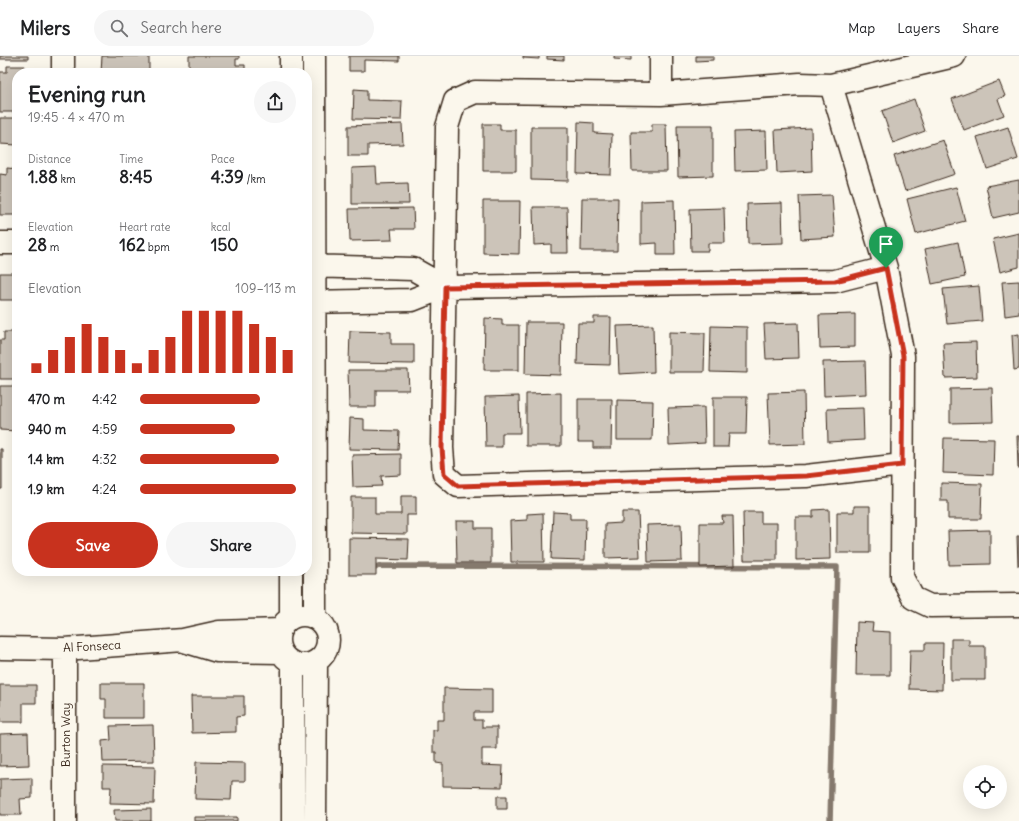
<!DOCTYPE html>
<meta charset="utf-8">
<style>
:root{--surface:#fff;--page:#f6f6f6;--text:#202124;--muted:#757577;--line:#e0e0e0;--accent:#c8321e}
body{margin:0;font-family:Delius,sans-serif;background:var(--page);color:var(--text);height:100vh;display:flex;flex-direction:column;font-size:15px;white-space:nowrap}
*{box-sizing:border-box;margin:0}
p{font-size:13px;color:var(--muted)}
.icon{flex:none;width:22px;height:22px;fill:none;stroke:currentColor;stroke-width:2;stroke-linecap:round;stroke-linejoin:round}
.map{position:relative;flex:1;overflow:hidden}
.panel{position:absolute;left:12px;top:12px;width:300px;height:508px;display:flex;flex-direction:column;background:var(--surface);border-radius:16px;box-shadow:0 4px 16px #0002}
.panel>*{flex:none}
.controls{position:absolute;left:963px;top:709px;display:grid;gap:8px}
.controls a{display:grid;place-items:center;width:44px;height:44px;border-radius:50%;background:var(--surface);box-shadow:0 4px 16px #0002;font-size:20px}
.pin{position:absolute;display:grid;place-items:center;width:34px;height:34px;color:#fff;margin:-41px -17px;border-radius:50% 50% 50% 0;rotate:-45deg;box-shadow:0 0 4px #0007}
.pin .icon{rotate:45deg}
.round{display:grid;place-items:center;flex:none;width:42px;height:42px;border-radius:21px;background:var(--page)}
.headline{display:flex;align-items:center;justify-content:space-between;height:68px;padding:0 16px}
h1{font-size:22px;font-weight:800;line-height:30px}
.stats{display:grid;grid-template-columns:repeat(3,1fr);gap:6px;height:68px;padding:4px 16px}
.stats div{display:grid;align-content:center}
.stats b{font-size:17px;font-weight:800}
.stats small{font-size:11px;font-weight:400}
.stats p{font-size:11px}
.chart{height:112px;padding:8px 16px}
.chart p{display:flex;justify-content:space-between}
.chart svg{width:100%;height:72px;margin-top:4px;stroke:var(--accent);stroke-width:6}
.cta{display:flex;gap:8px;margin-top:auto;padding:8px 16px}
.cta a{flex:1;height:46px;border-radius:24px;background:var(--accent);color:#fff;font-size:16px;font-weight:800;line-height:46px;text-align:center}
.cta a+a{background:var(--page);color:var(--text)}
ul{padding:0 16px;list-style:none;font-size:13px}
li{display:grid;grid-template-columns:64px 48px 1fr;align-items:center;height:30px}
li i{height:10px;border-radius:5px;background:var(--accent)}
header{display:flex;align-items:center;gap:24px;box-sizing:border-box;height:56px;padding:0 20px;background:var(--surface);border-bottom:1px solid var(--line)}
header strong{font-size:19px}
nav{display:flex;gap:22px;margin-inline-start:auto;font-size:14px}
.search{width:280px;height:36px;background:var(--page);display:flex;align-items:center;gap:10px;box-sizing:border-box;padding:0 14px;border-radius:22px;color:var(--muted);font-size:15px}
.map>svg:first-child{display:block}
.lines{fill:none;stroke-linecap:round;stroke-linejoin:round}
.stream{stroke:#85796d;stroke-width:5.5}
.building{fill:#ccc4b9;stroke:#3b2a1e}
.minor-casing{stroke:#3b2a1e;stroke-width:25}
.minor{stroke:#fbf7ec;stroke-width:22}
.route-casing{stroke:#fff;stroke-width:8}
.route{stroke:#c8321e;stroke-width:5}
.labels{text-anchor:middle;dominant-baseline:central;stroke-width:3;stroke-linejoin:round;paint-order:stroke}
.street-label{font-size:12px;fill:#3b2a1e;stroke:#fbf7ec}
</style>
<header>
<strong>Milers</strong>
<div class="search"><svg class="icon" aria-label="search" viewBox="0 0 24 24"><circle cx="10" cy="10" r="6"/><path d="M15 15l6 6"/></svg>Search here</div>
<nav><a>Map</a><a>Layers</a><a>Share</a></nav>
</header>
<div class="map">
<svg width="1019" height="765" viewBox="0 0 1019 765">
<rect width="100%" height="100%" fill="#fbf7ec"/>
<filter id="ink" filterUnits="userSpaceOnUse"><feTurbulence type="fractalNoise" baseFrequency=".025" numOctaves="2"/><feDisplacementMap in="SourceGraphic" scale="8" xChannelSelector="R" yChannelSelector="G"/><feConvolveMatrix kernelMatrix="1 2 1 2 8 2 1 2 1" color-interpolation-filters="sRGB"/></filter>
<g filter="url(#ink)">
<g class="lines">
<!-- stream -->
<path class="stream" d="M 371,515 L 378,510 L 837,511 L 830,765"/>
</g>
<!-- building -->
<path class="building" d="M 0,0 L 28,0 L 28,3 L 0,3 Z
M 102,0 L 149,0 L 149,17 L 101,17 Z
M 189,0 L 239,0 L 239,3 L 236,3 L 236,9 L 245,9 L 245,17 L 189,17 Z
M 349,0 L 399,0 L 399,5 L 364,4 L 364,15 L 349,15 Z
M 523,0 L 539,0 L 539,3 L 523,2 Z
M 547,0 L 564,0 L 564,4 L 547,3 Z
M 614,0 L 631,0 L 631,4 L 614,3 Z
M 696,0 L 713,0 L 713,4 L 696,5 Z
M 7,10 L 25,10 L 25,17 L 17,17 L 17,56 L 0,56 L 0,16 L 7,16 Z
M 999,25 L 1005,40 L 998,43 L 1004,59 L 964,74 L 952,43 Z
M 354,33 L 367,34 L 367,44 L 402,45 L 401,64 L 353,63 Z
M 914,43 L 925,75 L 893,87 L 882,55 Z
M 0,62 L 17,62 L 17,89 L 0,88 Z
M 578,66 L 594,67 L 594,77 L 612,78 L 611,119 L 577,118 Z
M 402,68 L 403,88 L 368,89 L 368,100 L 348,100 L 348,70 Z
M 483,68 L 500,68 L 500,74 L 516,74 L 516,115 L 483,115 Z
M 652,68 L 666,68 L 667,115 L 632,115 L 631,76 L 652,76 Z
M 677,69 L 713,69 L 713,120 L 678,121 Z
M 531,71 L 568,71 L 568,125 L 531,124 Z
M 1008,71 L 1018,103 L 987,113 L 977,81 Z
M 811,72 L 812,115 L 777,117 L 775,74 Z
M 766,75 L 767,114 L 735,115 L 734,76 Z
M 943,84 L 955,118 L 905,135 L 894,100 Z
M 376,111 L 377,128 L 408,127 L 409,148 L 352,148 L 352,112 Z
M 7,112 L 17,113 L 17,159 L 0,159 L 0,118 L 7,119 Z
M 1019,124 L 1019,156 L 993,162 L 986,130 Z
M 956,131 L 965,165 L 916,178 L 907,143 Z
M 832,139 L 835,181 L 801,183 L 799,140 Z
M 582,142 L 618,142 L 617,195 L 581,195 Z
M 674,144 L 675,199 L 657,199 L 657,187 L 641,188 L 641,145 Z
M 483,145 L 520,145 L 519,198 L 483,197 Z
M 782,147 L 783,187 L 748,188 L 747,148 Z
M 533,151 L 567,151 L 568,197 L 551,197 L 551,188 L 534,189 Z
M 413,152 L 414,173 L 391,173 L 392,184 L 350,185 L 349,153 Z
M 724,152 L 725,187 L 708,187 L 708,195 L 691,195 L 690,153 Z
M 1019,177 L 1019,211 L 1000,216 L 993,183 Z
M 958,186 L 965,221 L 932,228 L 925,193 Z
M 0,217 L 17,217 L 17,244 L 0,244 Z
M 1019,225 L 1019,258 L 1005,260 L 1002,226 Z
M 979,230 L 982,265 L 947,268 L 943,233 Z
M 855,258 L 855,291 L 820,292 L 819,259 Z
M 594,261 L 611,261 L 610,309 L 577,308 L 578,267 L 594,267 Z
M 485,262 L 502,263 L 502,269 L 519,269 L 519,314 L 484,314 Z
M 526,266 L 562,266 L 561,319 L 525,318 Z
M 798,267 L 799,302 L 766,303 L 764,268 Z
M 653,269 L 654,316 L 619,318 L 617,270 Z
M 711,270 L 747,271 L 747,317 L 710,316 Z
M 350,275 L 391,276 L 391,288 L 414,288 L 414,308 L 349,307 Z
M 4,276 L 17,276 L 17,323 L 0,323 L 0,284 L 4,284 Z
M 669,276 L 705,277 L 704,316 L 669,316 Z
M 1019,278 L 1019,313 L 1014,314 L 1012,279 Z
M 976,286 L 977,321 L 945,322 L 943,287 Z
M 865,305 L 866,338 L 824,340 L 823,306 Z
M 348,314 L 408,314 L 409,334 L 376,334 L 376,351 L 349,351 Z
M 0,330 L 17,330 L 17,375 L 0,374 Z
M 992,332 L 993,366 L 950,367 L 950,333 Z
M 804,336 L 805,388 L 770,389 L 768,337 Z
M 561,337 L 561,390 L 526,390 L 526,338 Z
M 519,340 L 520,377 L 502,377 L 502,391 L 486,391 L 485,341 Z
M 713,341 L 747,341 L 746,378 L 729,378 L 728,391 L 713,391 Z
M 578,343 L 612,343 L 611,392 L 593,392 L 593,386 L 578,386 Z
M 617,344 L 653,345 L 652,384 L 617,384 Z
M 704,351 L 705,387 L 669,389 L 668,352 Z
M 863,352 L 864,384 L 828,386 L 827,353 Z
M 350,362 L 364,363 L 364,374 L 399,375 L 398,394 L 349,393 Z
M 1017,380 L 1019,380 L 1019,412 L 1018,412 Z
M 944,382 L 994,383 L 993,419 L 943,417 Z
M 0,393 L 2,393 L 2,433 L 0,433 Z
M 401,398 L 401,419 L 381,420 L 382,430 L 353,431 L 352,399 Z
M 941,427 L 982,428 L 981,463 L 948,463 L 948,445 L 941,445 Z
M 401,440 L 416,440 L 416,459 L 407,459 L 407,478 L 351,477 L 351,441 L 375,441 L 375,458 L 401,458 Z
M 854,450 L 870,450 L 870,497 L 837,497 L 837,456 L 854,456 Z
M 829,453 L 830,503 L 796,504 L 796,461 L 813,461 L 813,454 Z
M 553,456 L 570,457 L 570,463 L 586,463 L 585,504 L 551,503 Z
M 622,456 L 638,456 L 640,501 L 605,502 L 605,468 L 622,467 Z
M 743,456 L 761,456 L 761,467 L 777,467 L 777,504 L 744,504 Z
M 543,457 L 544,506 L 511,506 L 510,465 L 527,464 L 527,458 Z
M 722,460 L 733,460 L 734,510 L 700,511 L 700,467 L 723,467 Z
M 456,465 L 475,465 L 475,472 L 491,472 L 491,507 L 457,507 Z
M 681,468 L 682,505 L 648,506 L 647,469 Z
M 990,474 L 990,508 L 949,509 L 948,475 Z
M 1017,480 L 1019,480 L 1019,510 L 1018,510 Z
M 349,482 L 409,483 L 408,504 L 376,503 L 376,519 L 349,519 Z
M 857,566 L 873,567 L 872,575 L 890,576 L 890,619 L 856,619 Z
M 951,583 L 969,583 L 969,590 L 985,590 L 985,624 L 951,624 Z
M 925,587 L 943,587 L 942,634 L 909,633 L 910,594 L 925,594 Z
M 101,627 L 144,627 L 144,662 L 106,662 L 106,643 L 101,643 Z
M 0,629 L 36,629 L 36,647 L 23,647 L 23,666 L 0,666 Z
M 444,632 L 492,633 L 492,656 L 474,656 L 474,664 L 482,664 L 482,671 L 497,671 L 497,693 L 482,693 L 482,709 L 503,710 L 502,731 L 443,730 L 443,708 L 436,707 L 436,696 L 433,696 L 433,674 L 437,674 L 437,664 L 444,664 Z
M 191,640 L 244,640 L 244,660 L 236,661 L 236,676 L 192,677 Z
M 153,669 L 154,705 L 103,706 L 102,685 L 111,684 L 110,670 Z
M 28,677 L 29,709 L 0,710 L 0,678 Z
M 196,706 L 245,707 L 245,725 L 232,725 L 231,744 L 195,743 Z
M 103,710 L 155,711 L 154,748 L 110,747 L 111,731 L 103,731 Z
M 32,722 L 32,742 L 20,743 L 21,759 L 0,759 L 0,723 Z
M 497,740 L 507,740 L 507,753 L 497,753 Z
M 151,753 L 151,765 L 115,765 L 114,754 Z
M 194,761 L 237,761 L 237,765 L 194,765 Z"/>
<g class="lines">
<defs>
<path id="minor" d="M 291,0 L 291,17
M 314,0 L 315,561
M 661,0 L 661,38
M 63,17 L 63,0
M 831,29 L 886,212 L 903,300 L 902,521 L 913,542 L 930,550 L 1019,549
M 0,187 L 17,187
M 307,210 L 413,213 L 445,231 L 412,244 L 307,246
M 445,231 L 835,225 L 886,212
M 902,409 L 806,420 L 458,430 L 444,418 L 442,392 L 447,71 L 455,45 L 475,36 L 661,38 L 800,28 L 831,29 L 954,0
M 291,515 L 291,560
M278 584a25 25 0 1 1 50 0a25 25 0 1 1-50 0Z
M 184,585 L 217,595 L 280,596
M 0,592 L 65,593 L 183,584 L 219,576 L 280,574
M 65,765 L 65,593
M 293,765 L 293,608
M 315,765 L 316,606"/>
</defs>
<!-- minor casing -->
<use href="#minor" class="minor-casing"/>
<!-- minor -->
<use href="#minor" class="minor"/>
</g>
</g>
<g class="lines" filter="url(#ink)">
<defs>
<path id="route" d="M 886,212 L 903,300 L 902,409 L 806,420 L 458,430 L 444,418 L 442,392 L 445,231 L 835,225 Z"/>
</defs>
<!-- route casing -->
<use href="#route" class="route-casing"/>
<!-- route -->
<use href="#route" class="route"/>
</g>
<g class="labels">
<!-- street labels -->
<g class="street-label">
<text transform="translate(92 590) rotate(-3)">Al Fonseca</text>
<text transform="translate(65 679) rotate(-90)">Burton Way</text>
</g>
</g>
</svg>
<div class="controls">
<a><svg class="icon" aria-label="locate" viewBox="0 0 24 24"><circle cx="12" cy="12" r="6"/><path d="M12 2v4M12 18v4M2 12h4M18 12h4"/></svg></a>
</div>
<div class="pin" style="left:886px;top:212px;background:#1e9e55"><svg class="icon" aria-label="arrive" viewBox="0 0 24 24"><path d="M6 21V4h12l-3 4 3 4H6"/></svg></div>
<section class="panel">
<div class="headline"><div><h1>Evening run</h1><p>19:45 · 4 × 470 m</p></div><a class="round"><svg class="icon" aria-label="share" viewBox="0 0 24 24"><path d="M12 15V3M7 8l5-5 5 5M5 13v7h14v-7"/></svg></a></div>
<div class="stats">
<div><p>Distance</p><b>1.88<small> km</small></b></div>
<div><p>Time</p><b>8:45</b></div>
<div><p>Pace</p><b>4:39<small> /km</small></b></div>
</div>
<div class="stats">
<div><p>Elevation</p><b>28<small> m</small></b></div>
<div><p>Heart rate</p><b>162<small> bpm</small></b></div>
<div><p>kcal</p><b>150</b></div>
</div>
<div class="chart"><p><span>Elevation</span>109–113 m</p>
<svg viewBox="0 0 160 44" preserveAspectRatio="none"><path d="M5 44V38M15 44V30M25 44V22M35 44V14M45 44V22M55 44V30M65 44V38M75 44V30M85 44V22M95 44V6M105 44V6M115 44V6M125 44V6M135 44V14M145 44V22M155 44V30"/></svg>
</div>
<ul>
<li><b>470 m</b>4:42<i style="width:77%"></i></li>
<li><b>940 m</b>4:59<i style="width:61%"></i></li>
<li><b>1.4 km</b>4:32<i style="width:89%"></i></li>
<li><b>1.9 km</b>4:24<i style="width:100%"></i></li>
</ul>
<div class="cta"><a>Save</a><a>Share</a></div>
</section>
</div>
